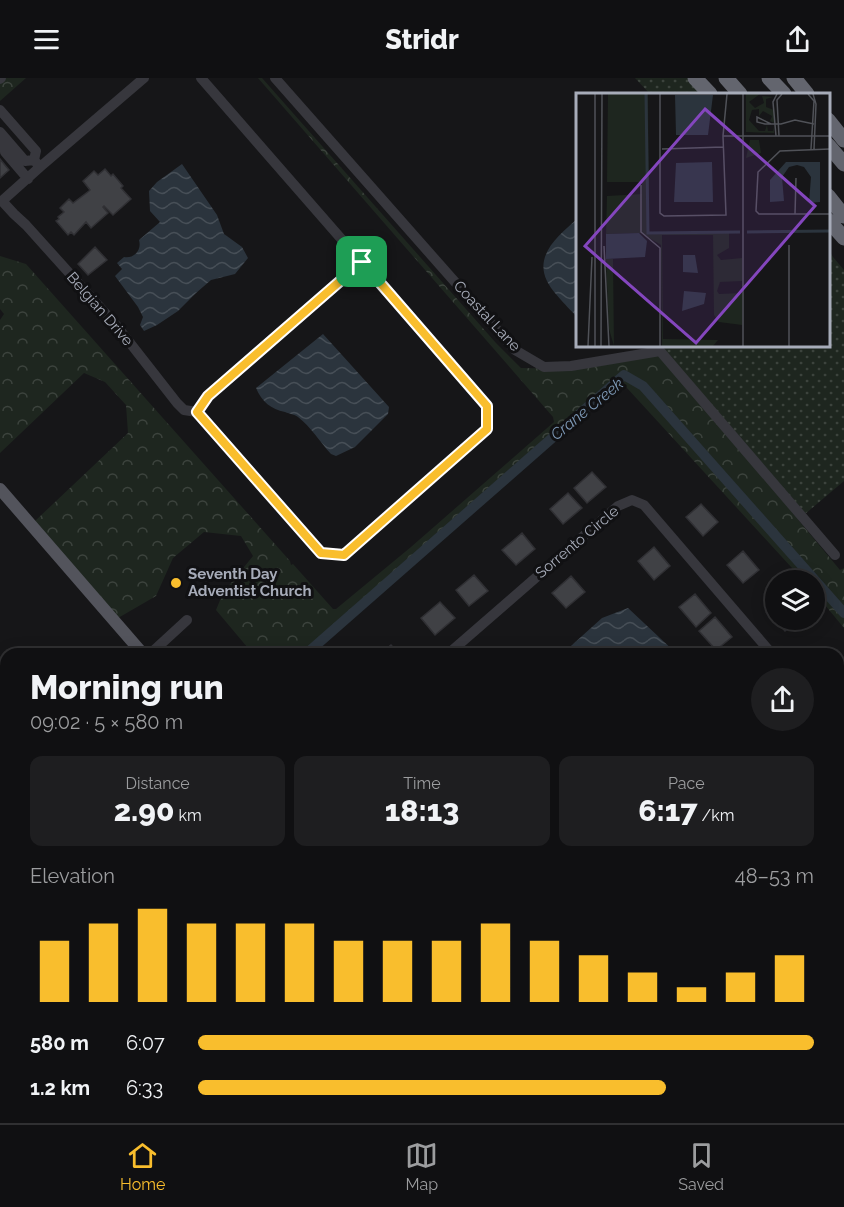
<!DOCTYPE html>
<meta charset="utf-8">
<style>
:root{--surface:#101012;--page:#1e1e20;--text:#f1f3f6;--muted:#9c9d9f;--line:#303032;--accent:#f9be2d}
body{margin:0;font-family:Raleway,sans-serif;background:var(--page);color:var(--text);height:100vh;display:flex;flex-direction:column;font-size:22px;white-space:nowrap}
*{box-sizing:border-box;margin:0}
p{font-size:20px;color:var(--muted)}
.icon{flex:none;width:33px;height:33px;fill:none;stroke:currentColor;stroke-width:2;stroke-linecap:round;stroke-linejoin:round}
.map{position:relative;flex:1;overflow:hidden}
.sheet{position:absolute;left:0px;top:570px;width:844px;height:476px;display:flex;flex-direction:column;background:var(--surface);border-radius:18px 18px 0 0;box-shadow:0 3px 15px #0003,0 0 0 2px var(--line)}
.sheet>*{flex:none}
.controls{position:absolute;left:765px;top:492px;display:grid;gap:12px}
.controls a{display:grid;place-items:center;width:60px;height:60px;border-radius:50%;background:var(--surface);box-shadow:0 3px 15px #0003,0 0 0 2px var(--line);font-size:30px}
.pin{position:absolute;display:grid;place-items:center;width:51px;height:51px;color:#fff;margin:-26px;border-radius:12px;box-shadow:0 3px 9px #0006}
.round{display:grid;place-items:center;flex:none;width:63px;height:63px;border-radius:32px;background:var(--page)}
.summary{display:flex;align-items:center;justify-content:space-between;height:102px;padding:0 30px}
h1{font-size:33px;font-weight:800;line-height:45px}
.metrics{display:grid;grid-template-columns:repeat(3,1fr);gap:9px;height:102px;padding:6px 30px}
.metrics div{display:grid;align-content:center;border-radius:12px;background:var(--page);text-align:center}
.metrics b{font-size:30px;font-weight:800}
.metrics small{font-size:16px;font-weight:400}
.metrics p{font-size:16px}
.chart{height:168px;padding:12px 30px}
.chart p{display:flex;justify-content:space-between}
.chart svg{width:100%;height:108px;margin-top:6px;stroke:var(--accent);stroke-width:6}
ul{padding:0 30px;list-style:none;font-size:20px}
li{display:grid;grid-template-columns:96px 72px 1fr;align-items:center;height:45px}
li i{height:15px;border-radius:8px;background:var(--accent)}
header{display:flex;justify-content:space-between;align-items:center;height:78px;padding:0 30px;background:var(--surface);font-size:27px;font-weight:800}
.menu{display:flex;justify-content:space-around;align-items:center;height:84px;border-top:2px solid var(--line);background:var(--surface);font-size:16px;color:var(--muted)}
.menu a{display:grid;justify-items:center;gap:3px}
.menu .on{color:var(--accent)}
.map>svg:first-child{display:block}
.grass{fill:url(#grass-dots)}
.forest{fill:url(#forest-crowns)}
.water{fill:url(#water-waves)}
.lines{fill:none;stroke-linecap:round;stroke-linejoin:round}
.canal{stroke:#2b343d;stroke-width:10}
.building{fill:#404145;stroke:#303034;stroke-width:1.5}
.minor{stroke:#37373d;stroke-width:10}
.major{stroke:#53545c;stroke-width:12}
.highway{stroke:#63656e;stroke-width:15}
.route-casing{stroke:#fff;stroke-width:12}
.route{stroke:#f9be2d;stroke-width:8}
.poi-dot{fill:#f9be2d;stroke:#111113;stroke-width:2}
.labels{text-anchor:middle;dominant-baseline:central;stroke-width:6;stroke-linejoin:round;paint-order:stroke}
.street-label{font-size:15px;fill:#a7acb9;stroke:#111113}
.poi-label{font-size:15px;font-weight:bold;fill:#a7acb9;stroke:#111113;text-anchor:start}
.water-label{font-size:16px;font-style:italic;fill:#7d98b5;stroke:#111113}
.inset-river{fill:none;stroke:#2b343d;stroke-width:3}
.inset-road{fill:none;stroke:#505258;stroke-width:1.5}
.view{fill:#8446be;fill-opacity:0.15;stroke:#8446be;stroke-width:3}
.inset-edge{fill:none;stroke:#a7acb9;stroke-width:3}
</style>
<header><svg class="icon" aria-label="menu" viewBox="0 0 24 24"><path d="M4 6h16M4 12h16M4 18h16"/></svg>Stridr<svg class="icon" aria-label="share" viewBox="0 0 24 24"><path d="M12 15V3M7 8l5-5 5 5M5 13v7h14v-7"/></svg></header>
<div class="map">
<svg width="844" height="1045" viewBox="0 0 844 1045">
<defs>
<pattern id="grass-dots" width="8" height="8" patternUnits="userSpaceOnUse" patternTransform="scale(1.5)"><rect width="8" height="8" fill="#1e261f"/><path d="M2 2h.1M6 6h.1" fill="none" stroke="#3c433d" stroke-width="1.8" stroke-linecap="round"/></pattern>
<pattern id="forest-crowns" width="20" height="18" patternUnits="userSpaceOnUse" patternTransform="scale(1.5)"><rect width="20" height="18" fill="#1e261f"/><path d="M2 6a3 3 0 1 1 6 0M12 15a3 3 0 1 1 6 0" fill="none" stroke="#3c433d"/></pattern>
<pattern id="water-waves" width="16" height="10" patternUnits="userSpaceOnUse" patternTransform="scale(1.5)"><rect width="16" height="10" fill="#2b343d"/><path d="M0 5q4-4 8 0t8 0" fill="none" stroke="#474f57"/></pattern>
</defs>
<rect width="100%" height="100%" fill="#161618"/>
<!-- grass -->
<path class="grass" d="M 635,0 L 688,0 L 704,16 L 650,16 Z
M 828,170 L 833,179 L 844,192 L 844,403 L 798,442 L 653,268 L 828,267 Z"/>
<!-- forest -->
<path class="forest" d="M 0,0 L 26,0 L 0,23 Z
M 258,0 L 262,0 L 496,265 L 521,290 L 573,291 L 647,273 L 653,268 L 840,492 L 844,490 L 844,550 L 815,515 L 814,502 L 803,502 L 616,298 L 552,362 L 302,576 L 253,576 L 216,532 L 223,515 L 253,478 L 241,458 L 204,454 L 173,480 L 156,518 L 118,540 L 35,443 L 128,355 L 126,327 L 105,304 L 84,295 L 0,375 L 0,242 L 4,236 L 0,231 L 0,178 L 26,186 L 290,483 L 291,487 L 293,486 L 333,531 L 336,531 L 411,469 L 554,344 L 553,339 Z
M 460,1040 L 523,1040 L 528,1045 L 452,1045 Z"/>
<!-- water -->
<path class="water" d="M 182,86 L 217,137 L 224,156 L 242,169 L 248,180 L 235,196 L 211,202 L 196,215 L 178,233 L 157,247 L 144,253 L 140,247 L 143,239 L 138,229 L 115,198 L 122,191 L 117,185 L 124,179 C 134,181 142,172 139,162 L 160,144 L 150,133 L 149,113 L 157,104 Z
M 577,141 L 577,239 C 569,230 552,214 547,203 C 534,177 559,157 577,141 Z
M 323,256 L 389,329 L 388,336 L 355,369 L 336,378 L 331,376 C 320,364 311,349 298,339 C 294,336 290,336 285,334 C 271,331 262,324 256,310 Z
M 628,530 L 677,576 L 562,576 L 602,540 Z
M 844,844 L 844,1045 L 785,1045 L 782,1040 L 838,1040 L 838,849 Z
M 22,1040 L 52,1040 L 57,1045 L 17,1045 Z
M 251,1040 L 294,1040 L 294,1045 L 254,1045 Z"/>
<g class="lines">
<!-- canal -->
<path class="canal" d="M 306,576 L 624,297 L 643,308 L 844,535
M 0,845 L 6,840"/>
</g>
<!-- building -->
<path class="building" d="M 0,81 L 9,92 L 0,100 Z
M 105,91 L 111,98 L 113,96 L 123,108 L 121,110 L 131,121 L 113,137 L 104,128 L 103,129 L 108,135 L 91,150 L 86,144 L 74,157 L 71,154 L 68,157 L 56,143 L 59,141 L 58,139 L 64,134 L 60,130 L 69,121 L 73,125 L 89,113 L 90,112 L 83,103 L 94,93 L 98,97 Z
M 95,169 L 107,182 L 88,197 L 78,186 Z
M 592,394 L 606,409 L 587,425 L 574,410 Z
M 568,415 L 582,430 L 563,446 L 550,431 Z
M 701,426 L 718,444 L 703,458 L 686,439 Z
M 522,455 L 535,471 L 516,487 L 502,472 Z
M 654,469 L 670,488 L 654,502 L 638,483 Z
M 743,473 L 759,492 L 743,505 L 727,487 Z
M 474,497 L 488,513 L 469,528 L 456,512 Z
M 571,498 L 585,514 L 566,530 L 552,515 Z
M 695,516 L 711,535 L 696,549 L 679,529 Z
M 440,524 L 455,540 L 435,557 L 421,540 Z
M 776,527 L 776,542 L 797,542 L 785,553 L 768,534 Z
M 715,539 L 732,559 L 716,572 L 699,553 Z
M 391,567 L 399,576 L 380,576 Z"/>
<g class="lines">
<!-- minor -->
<path class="minor" d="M 201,0 L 487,328 L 487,351 L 344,477 L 321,475 L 197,334 L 208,318 L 362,184
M 275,0 L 515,272 L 544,289 L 571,288 L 660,273 L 835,477
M 0,1 L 1,0
M 0,32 L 36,73 L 34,82
M 0,54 L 25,83 L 34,82 L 40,89 L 2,123 L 14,136 L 26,147 L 116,247 L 177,325 L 184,332 L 197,334
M 5,60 L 5,74 L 28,101
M 40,89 L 144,0
M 150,576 L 187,542
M 448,576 L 618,428 L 632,422 L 644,427 L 772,576
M 838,666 L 844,672
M 838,750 L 844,745
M 0,980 L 6,974
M 157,1040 L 162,1045
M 696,1040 L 698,1045
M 370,1045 L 370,1040
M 607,1045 L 613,1040"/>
<!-- major -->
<path class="major" d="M 0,411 L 143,576
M 551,1040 L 556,1045"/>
<!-- highway -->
<path class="highway" d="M 695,0 L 710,16
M 726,0 L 740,16
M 769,0 L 784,16
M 794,0 L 807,16
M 828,42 L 844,62
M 828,67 L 844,86
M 828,118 L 844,138
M 828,142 L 844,160"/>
</g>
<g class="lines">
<defs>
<path id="route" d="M 362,184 L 487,328 L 487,351 L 344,477 L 321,475 L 197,334 L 208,318 Z"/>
</defs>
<!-- route casing -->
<use href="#route" class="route-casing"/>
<!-- route -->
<use href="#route" class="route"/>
</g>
<!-- markers -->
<circle class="poi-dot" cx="176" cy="505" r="6"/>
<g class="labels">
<!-- street labels -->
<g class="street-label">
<text transform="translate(100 231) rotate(49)">Belgian Drive</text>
<text transform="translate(487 238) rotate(47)">Coastal Lane</text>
<text transform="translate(577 464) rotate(-40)">Sorrento Circle</text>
</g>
<!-- poi labels -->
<g class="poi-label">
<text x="188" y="496">Seventh Day<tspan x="188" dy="17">Adventist Church</tspan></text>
</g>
<!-- water labels -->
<g class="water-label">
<text transform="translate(587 331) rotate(-39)">Crane Creek</text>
</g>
</g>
<!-- overview -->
<g transform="translate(576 15)">
<rect width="254" height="254" fill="#161618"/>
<path d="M 170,1 L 184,1 L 173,9 L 179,15 L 188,10 L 186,3 L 197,4 L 190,6 L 190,14 L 198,17 L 198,30 L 194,28 L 196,23 L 187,18 L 183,23 L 183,16 L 176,17 L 173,27 L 183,38 L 189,38 L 191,32 L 192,38 L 197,38 L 198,34 L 198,40 L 170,39 ZM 66,101 L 65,140 L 30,141 L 31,103 ZM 30,166 L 37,166 L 38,253 L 33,236 Z" fill="#1e261f"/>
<path d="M 32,1 L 72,1 L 73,140 L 153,140 L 153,155 L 141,162 L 145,167 L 166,165 L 166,188 L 144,189 L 141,198 L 143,201 L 166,200 L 166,232 L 143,229 L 138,222 L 137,142 L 86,142 L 87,246 L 142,247 L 137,253 L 86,253 L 85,152 L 65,140 L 66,89 L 31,89 ZM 174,47 L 183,47 L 185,60 L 170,65 Z" fill="#1e261f"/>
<path d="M 99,2 L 137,2 L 132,42 L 100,42 ZM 136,69 L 137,109 L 98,109 L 100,70 ZM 210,69 L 244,69 L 244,109 L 233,110 L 235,84 L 228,74 L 221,72 L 213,74 L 206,84 L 208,108 L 194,109 L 194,87 ZM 63,140 L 71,148 L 69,164 L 30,166 L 30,141 ZM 107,162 L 119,162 L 122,180 L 107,179 ZM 108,198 L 130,200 L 128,211 L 106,218 Z" fill="#2b343d"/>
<path class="inset-river" d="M 70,1 L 72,140 L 164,139M 171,139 L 254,138"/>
<path class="inset-road" d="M 84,1 L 84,120 L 88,123 L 150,122 L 147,43 L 151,1M 167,1 L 167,253M 232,1 L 238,8 L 235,56M 237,1 L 240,11 L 238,56M 195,31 L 181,24 L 181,29 L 189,31 L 205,31 L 219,27 L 238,31M 147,43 L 254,43M 200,43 L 197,9 L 201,1M 203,43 L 201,7 L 206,1M 86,56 L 147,54M 254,56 L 204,58 L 182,79 L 180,118 L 183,121 L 254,121M 65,92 L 65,139 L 84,155 L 84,253M 219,121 L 220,85M 28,153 L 33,253M 254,188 L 254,206M 12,253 L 16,164M 19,253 L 19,1M 25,253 L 26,1M 213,253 L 213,152"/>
<path class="view" d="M 129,16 L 239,113 L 120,250 L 9,153 Z"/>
<rect width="254" height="254" class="inset-edge"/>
</g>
</svg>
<div class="controls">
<a><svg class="icon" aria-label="layers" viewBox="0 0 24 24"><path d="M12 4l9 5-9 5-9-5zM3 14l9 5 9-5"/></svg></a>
</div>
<div class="pin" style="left:362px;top:184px;background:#1e9e55"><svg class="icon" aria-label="arrive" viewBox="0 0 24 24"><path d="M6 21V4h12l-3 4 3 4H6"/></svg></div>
<section class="sheet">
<div class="summary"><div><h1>Morning run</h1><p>09:02 · 5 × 580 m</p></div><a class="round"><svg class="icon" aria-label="share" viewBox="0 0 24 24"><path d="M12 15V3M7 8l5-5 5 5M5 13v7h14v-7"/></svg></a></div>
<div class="metrics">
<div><p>Distance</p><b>2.90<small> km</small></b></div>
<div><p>Time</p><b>18:13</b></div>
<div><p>Pace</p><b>6:17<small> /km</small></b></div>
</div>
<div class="chart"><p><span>Elevation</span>48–53 m</p>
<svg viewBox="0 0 160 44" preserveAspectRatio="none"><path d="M5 44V19M15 44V12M25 44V6M35 44V12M45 44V12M55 44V12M65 44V19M75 44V19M85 44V19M95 44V12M105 44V19M115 44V25M125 44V32M135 44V38M145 44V32M155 44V25"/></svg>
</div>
<ul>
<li><b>580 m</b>6:07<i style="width:100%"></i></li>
<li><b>1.2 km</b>6:33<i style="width:76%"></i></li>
</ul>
</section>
</div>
<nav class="menu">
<a class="on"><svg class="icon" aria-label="home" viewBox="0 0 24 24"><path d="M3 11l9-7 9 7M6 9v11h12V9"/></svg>Home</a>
<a><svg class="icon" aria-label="map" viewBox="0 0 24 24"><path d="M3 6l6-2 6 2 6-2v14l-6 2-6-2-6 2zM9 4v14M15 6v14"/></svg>Map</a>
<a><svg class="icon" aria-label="saved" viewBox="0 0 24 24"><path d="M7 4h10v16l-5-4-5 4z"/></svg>Saved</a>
</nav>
